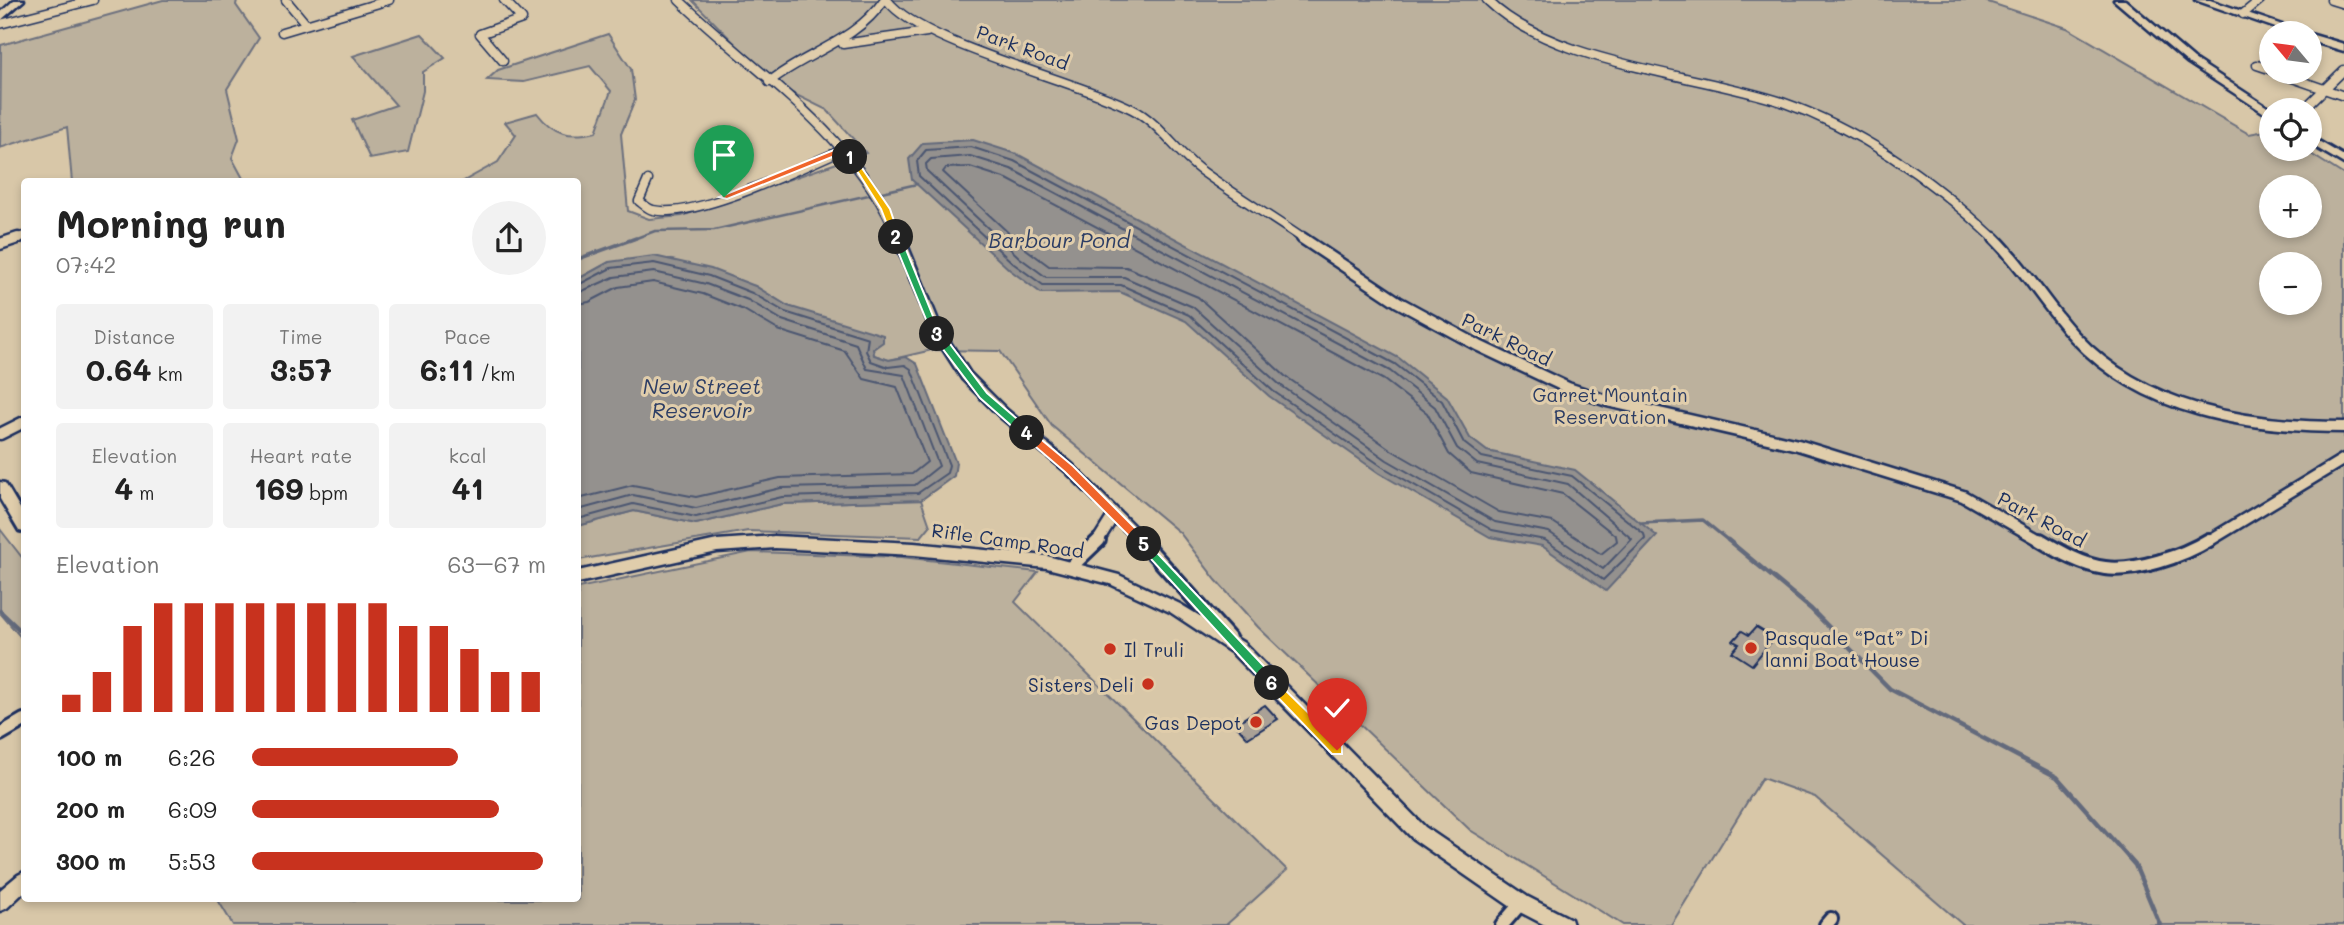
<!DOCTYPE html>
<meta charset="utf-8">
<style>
:root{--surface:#fff;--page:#f2f2f2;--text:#222;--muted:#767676;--accent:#c8321e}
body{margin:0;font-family:Mali,sans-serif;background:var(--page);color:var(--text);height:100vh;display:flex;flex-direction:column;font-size:26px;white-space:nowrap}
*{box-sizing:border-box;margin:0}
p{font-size:23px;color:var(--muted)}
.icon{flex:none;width:38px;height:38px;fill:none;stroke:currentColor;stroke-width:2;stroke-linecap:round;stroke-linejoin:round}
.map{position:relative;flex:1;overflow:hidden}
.details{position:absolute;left:21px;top:178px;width:560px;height:724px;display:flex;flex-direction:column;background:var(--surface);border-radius:7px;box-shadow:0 4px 10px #0003}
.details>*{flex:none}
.needle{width:46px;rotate:299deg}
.buttons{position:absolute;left:2259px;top:21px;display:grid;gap:14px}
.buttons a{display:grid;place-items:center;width:63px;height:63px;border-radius:50%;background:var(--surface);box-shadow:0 4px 10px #0003;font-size:35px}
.pin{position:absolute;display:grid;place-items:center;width:60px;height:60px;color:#fff;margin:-72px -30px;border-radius:50% 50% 50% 0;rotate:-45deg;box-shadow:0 0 7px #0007}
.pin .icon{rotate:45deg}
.km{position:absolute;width:35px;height:35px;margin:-18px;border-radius:50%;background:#222;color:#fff;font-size:19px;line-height:35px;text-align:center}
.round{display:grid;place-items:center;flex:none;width:74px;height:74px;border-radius:37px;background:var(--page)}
.summary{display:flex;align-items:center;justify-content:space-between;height:119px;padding:0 35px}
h1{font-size:38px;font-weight:700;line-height:52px}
.metrics{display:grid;grid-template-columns:repeat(3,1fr);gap:10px;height:119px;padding:7px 35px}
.metrics div{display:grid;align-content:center;border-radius:7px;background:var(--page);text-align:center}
.metrics b{font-size:30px;font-weight:700}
.metrics small{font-size:19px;font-weight:400}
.metrics p{font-size:19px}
.chart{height:196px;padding:14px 35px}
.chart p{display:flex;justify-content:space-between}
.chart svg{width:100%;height:126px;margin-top:7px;stroke:var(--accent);stroke-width:6}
ul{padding:0 35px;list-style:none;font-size:23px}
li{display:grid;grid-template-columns:112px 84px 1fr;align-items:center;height:52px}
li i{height:18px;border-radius:9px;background:var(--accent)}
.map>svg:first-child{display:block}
.green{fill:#bcb19d;stroke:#6c707e;stroke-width:2;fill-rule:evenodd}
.water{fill:#94918e;stroke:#646a7b;stroke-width:2}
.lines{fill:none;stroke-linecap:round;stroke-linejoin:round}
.shore{stroke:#4b5671;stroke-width:2}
.stream-far2{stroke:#646a7b;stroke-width:2.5}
.stream-far1{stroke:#646a7b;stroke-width:3.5}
.stream{stroke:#646a7b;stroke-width:4.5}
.building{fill:#aaa196;stroke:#1b2f5e;stroke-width:2}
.street-far2-casing{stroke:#1b2f5e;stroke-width:11}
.street-far1-casing{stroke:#1b2f5e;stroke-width:15}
.street-casing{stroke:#1b2f5e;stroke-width:18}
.secondary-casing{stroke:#1b2f5e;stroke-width:5}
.primary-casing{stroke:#1b2f5e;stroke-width:5}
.street-far2{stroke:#e0cdab;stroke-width:8}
.street-far1{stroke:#e0cdab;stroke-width:10}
.street{stroke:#e0cdab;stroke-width:12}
.secondary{fill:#e0cdab;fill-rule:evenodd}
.primary{fill:#e0cdab;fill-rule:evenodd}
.split-1{fill:#f0652b;stroke:#fff;stroke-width:2}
.split-2{fill:#f5b400;stroke:#fff;stroke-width:2}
.split-3{fill:#22a559;stroke:#fff;stroke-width:2}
.split-4{fill:#22a559;stroke:#fff;stroke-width:2}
.split-5{fill:#f0652b;stroke:#fff;stroke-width:2}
.split-6{fill:#22a559;stroke:#fff;stroke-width:2}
.split-7{fill:#f5b400;stroke:#fff;stroke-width:2}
.poi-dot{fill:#c8321e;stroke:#e0cdab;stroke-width:2.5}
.labels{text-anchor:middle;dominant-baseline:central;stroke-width:6;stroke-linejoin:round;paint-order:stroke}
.street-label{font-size:19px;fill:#1b2f5e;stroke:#e0cdab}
.park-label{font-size:19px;fill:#2b3c64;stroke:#e0cdab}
.poi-label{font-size:19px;fill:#1b2f5e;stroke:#e0cdab;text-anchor:start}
.water-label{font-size:21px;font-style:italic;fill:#2d3e65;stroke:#e0cdab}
</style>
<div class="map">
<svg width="2344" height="925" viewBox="0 0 2344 925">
<rect width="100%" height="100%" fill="#d8c7a8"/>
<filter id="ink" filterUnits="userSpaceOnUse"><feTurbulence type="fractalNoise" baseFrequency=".0143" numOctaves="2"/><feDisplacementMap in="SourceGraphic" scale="14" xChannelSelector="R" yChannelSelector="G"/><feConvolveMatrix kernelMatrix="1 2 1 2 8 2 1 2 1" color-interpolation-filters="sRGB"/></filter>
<g filter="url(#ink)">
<!-- green -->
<path class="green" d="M 163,0 L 237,0 L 236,5 L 259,38 L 227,89 L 239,139 L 232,158 L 245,182 L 72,182 L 67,127 L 0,148 L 1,45 Z
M 692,0 L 1982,0 L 2067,28 L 2249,134 L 2271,130 L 2272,149 L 2303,149 L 2344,175 L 2344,925 L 1963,925 L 1815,797 L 1762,778 L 1671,925 L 1623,925 L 1470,830 L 1258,627 L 1216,580 L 1180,533 L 1052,426 L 1000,351 L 932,350 L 889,360 L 874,355 L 873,349 L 882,342 L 787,306 L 755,286 L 609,262 L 578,279 L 578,182 L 462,182 L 498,162 L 516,135 L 505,122 L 537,113 C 554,135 570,138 596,132 L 611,91 L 590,66 L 524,82 L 487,80 L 498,70 L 608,34 L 631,69 L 635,100 L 621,134 L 628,211 L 649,219 L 682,216 L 866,153 L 827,110 L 786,90 L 757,66 ZM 2272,187 L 2310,187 L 2310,226 L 2272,226 ZM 2272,264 L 2310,264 L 2310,303 L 2272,303 Z
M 422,34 L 445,58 L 423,72 L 423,91 L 408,152 L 370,159 L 352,120 L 396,105 L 353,56 Z
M 921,500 L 930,526 L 921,537 L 748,531 L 578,560 L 578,526 L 634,511 L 696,524 L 782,504 Z
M 0,529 L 24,560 L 24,641 L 0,613 Z
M 751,552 L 901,557 L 1038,572 L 1015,602 L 1287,870 L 1226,925 L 233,925 L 218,900 L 578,900 L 578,588 Z"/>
<!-- water -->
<path class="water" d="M 973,140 L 1017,154 L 1399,358 L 1447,397 L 1470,438 L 1487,451 L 1575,470 L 1657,536 L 1606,591 L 1542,546 L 1490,537 L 1379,473 L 1269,396 L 1186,321 L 1120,292 L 1041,293 L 1010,270 L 912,180 L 909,159 L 923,143 Z
M 654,256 L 711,269 L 755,286 L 788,306 L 883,335 L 883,342 L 873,349 L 874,355 L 889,360 L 906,357 L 917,364 L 956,463 L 954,476 L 921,500 L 782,504 L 696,524 L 634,511 L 578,526 L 578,279 L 609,262 Z"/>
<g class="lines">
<!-- shore -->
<path class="shore" d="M 971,147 L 1014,161 L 1395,364 L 1442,401 L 1464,443 L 1482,457 L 1572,476 L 1644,534 L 1645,539 L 1603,580 L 1545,540 L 1492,530 L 1383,467 L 1273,391 L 1189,315 L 1121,285 L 1043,285 L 1014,264 L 919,176 L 917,161 L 926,150 Z
M 970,156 L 1011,169 L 1390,371 L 1435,407 L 1457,448 L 1477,464 L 1568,484 L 1632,539 L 1603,569 L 1549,532 L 1495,522 L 1387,460 L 1279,384 L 1193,307 L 1124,277 L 1046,277 L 1020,258 L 927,171 L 926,164 L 931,159 Z
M 970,167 L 1007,179 L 1384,380 L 1427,413 L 1449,454 L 1471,473 L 1563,494 L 1616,536 L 1617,541 L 1601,554 L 1553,522 L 1499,512 L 1393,451 L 1285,376 L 1198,297 L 1126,267 L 1049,266 L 1026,249 L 943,172 L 946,168 Z
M 578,285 L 611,268 L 654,263 L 709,276 L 752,293 L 785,312 L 868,338 L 866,351 L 871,361 L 888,367 L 905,365 L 911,369 L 949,465 L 947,473 L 918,493 L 782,497 L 696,517 L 633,504 L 578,519
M 578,293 L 614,277 L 654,272 L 706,284 L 748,300 L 782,320 L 856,344 L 867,369 L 904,375 L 939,466 L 915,485 L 781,488 L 696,508 L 633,495 L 578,510
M 578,304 L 589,302 L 618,287 L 653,282 L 703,294 L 744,310 L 778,330 L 845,351 L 864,379 L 897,387 L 927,462 L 912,474 L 780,478 L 696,497 L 633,485 L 578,499"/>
<!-- stream-far2 -->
<path class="stream-far2" d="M 631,240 L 655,231 L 714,230 L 917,184"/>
<!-- stream-far1 -->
<path class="stream-far1" d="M 578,259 L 636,238
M 1641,523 L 1703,520 L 1730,542"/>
<!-- stream -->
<path class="stream" d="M 1728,540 L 1811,609 L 1890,689 L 2057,777 L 2135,865 L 2160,925
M 0,611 L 24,634"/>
</g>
<!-- building -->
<path class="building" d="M 1756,627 L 1774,638 L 1752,665 L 1732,652 L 1739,644 L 1733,641 L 1742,631 L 1749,635 Z
M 1265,705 L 1278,719 L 1248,738 L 1235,724 Z"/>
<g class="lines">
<defs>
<path id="street-far2" d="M 286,0 L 306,24
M 679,0 C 758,76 857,135 899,240
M 887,0 C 921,45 1074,79 1132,109 C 1160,123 1175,151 1199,169 C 1233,194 1270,216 1305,240
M 1487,0 C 1553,65 1695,73 1782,102 C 1862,130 1935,182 1996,240
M 2331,0 L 2344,4
M 2243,14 L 2260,0
M 0,24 L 93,0
M 282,32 L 389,0
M 843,44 L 927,32
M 503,61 L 480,34 L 522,19 L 504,0
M 2257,65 L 2272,70
M 2275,72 L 2344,96
M 769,82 C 807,52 855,42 884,0
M 2307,106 L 2344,70
M 648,180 L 639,201 C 643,204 648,209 653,210 C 695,220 803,167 844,149
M 13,240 L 24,236"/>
<path id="street-far1" d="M 899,238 L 937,331 L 966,376 L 1003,413 L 1069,468 L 1143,542
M 1302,238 L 1398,302 L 1479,346 L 1568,388 L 1607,401 L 1798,445 L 1963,496 L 2043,542
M 1994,238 C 2025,268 2045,305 2075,337 C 2144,411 2248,427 2344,427
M 0,244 L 18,238
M 0,434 L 24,422
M 1097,542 L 1114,515
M 2207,542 L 2344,459"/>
<path id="street" d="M 1141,540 L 1229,638
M 2040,540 C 2060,552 2082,565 2105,568 C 2136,572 2183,556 2209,540
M 1071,567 L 1099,540
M 0,734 L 24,720
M 1502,925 L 1521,903
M 1826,925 L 1831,919"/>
<path id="secondary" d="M 14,0 L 24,0 L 0,21 L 0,13 Z
M 2114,0 L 2125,0 L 2194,59 L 2272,110 L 2272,118 L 2188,63 Z
M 2310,136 L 2344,156 L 2344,164 L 2310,144 Z
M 0,482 L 5,483 L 24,515 L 24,532 L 19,531 L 0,499 Z
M 775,536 L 914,543 L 1047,556 L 1119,575 L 1180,604 L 1244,643 L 1425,827 L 1528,897 L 1571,919 L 1573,925 L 1545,925 L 1514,909 L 1413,839 L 1232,653 L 1170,612 L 1110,584 L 1047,568 L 914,555 L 775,548 L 717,552 L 578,583 L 578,571 L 717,540 Z
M 24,872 L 24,892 L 7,908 L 0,911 L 0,890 L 18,875 Z"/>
<path id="primary" d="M 2195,0 L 2210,0 L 2305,33 L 2290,33 Z
M 2310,34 L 2344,44 L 2344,51 L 2310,41 Z"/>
</defs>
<!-- street-far2 casing -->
<use href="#street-far2" class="street-far2-casing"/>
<!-- street-far1 casing -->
<use href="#street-far1" class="street-far1-casing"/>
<!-- street casing -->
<use href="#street" class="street-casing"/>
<!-- secondary casing -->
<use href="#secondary" class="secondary-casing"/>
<!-- primary casing -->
<use href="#primary" class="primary-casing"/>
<!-- street-far2 -->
<use href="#street-far2" class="street-far2"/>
<!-- street-far1 -->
<use href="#street-far1" class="street-far1"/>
<!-- street -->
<use href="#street" class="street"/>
<!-- secondary -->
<use href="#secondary" class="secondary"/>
<!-- primary -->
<use href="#primary" class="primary"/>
</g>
</g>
<!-- split-1 -->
<path class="split-1" d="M 841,147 L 847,147 L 853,159 L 847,159 L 842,153 L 727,199 L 719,197 Z"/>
<!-- split-2 -->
<path class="split-2" d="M 847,155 L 853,155 L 890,209 L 900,239 L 892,237 L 881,209 Z"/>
<!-- split-3 -->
<path class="split-3" d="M 896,234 L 901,237 L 941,336 L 932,334 L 892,237 Z"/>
<!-- split-4 -->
<path class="split-4" d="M 933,332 L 941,332 L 987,393 L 1031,431 L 1031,436 L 1023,436 L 980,398 L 933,336 Z"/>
<!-- split-5 -->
<path class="split-5" d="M 1023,431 L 1031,431 L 1073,466 L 1148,541 L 1148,547 L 1140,547 L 1065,472 L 1023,436 Z"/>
<!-- split-6 -->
<path class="split-6" d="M 1144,539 L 1276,679 L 1276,686 L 1267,686 L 1140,547 L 1138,544 Z"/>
<!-- split-7 -->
<path class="split-7" d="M 1272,677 L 1342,746 L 1342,754 L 1332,754 L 1267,686 L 1267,679 Z"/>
<!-- markers -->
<g class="poi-dot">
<circle cx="1751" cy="648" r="7"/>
<circle cx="1110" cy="649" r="7"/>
<circle cx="1148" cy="684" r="7"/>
<circle cx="1256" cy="722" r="7"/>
</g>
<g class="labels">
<!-- street labels -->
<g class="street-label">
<text transform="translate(1023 47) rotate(20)">Park Road</text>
<text transform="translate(1507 339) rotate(26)">Park Road</text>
<text transform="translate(2042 519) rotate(28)">Park Road</text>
<text transform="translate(1008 540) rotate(8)">Rifle Camp Road</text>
</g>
<!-- park labels -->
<g class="park-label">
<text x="1610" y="394">Garret Mountain<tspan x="1610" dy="22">Reservation</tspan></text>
</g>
<!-- poi labels -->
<g class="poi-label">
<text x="1765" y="637">Pasquale “Pat” Di<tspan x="1765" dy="22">lanni Boat House</tspan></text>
<text x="1124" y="649">Il Truli</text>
<text x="1134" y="684" text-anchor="end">Sisters Deli</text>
<text x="1242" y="722" text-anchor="end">Gas Depot</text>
</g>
<!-- water labels -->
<g class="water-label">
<text x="1059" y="239">Barbour Pond</text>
<text x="702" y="385">New Street<tspan x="702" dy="24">Reservoir</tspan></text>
</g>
</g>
</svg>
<div class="buttons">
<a><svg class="needle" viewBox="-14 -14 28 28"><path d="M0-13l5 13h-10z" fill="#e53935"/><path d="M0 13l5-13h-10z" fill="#767676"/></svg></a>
<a><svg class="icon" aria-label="locate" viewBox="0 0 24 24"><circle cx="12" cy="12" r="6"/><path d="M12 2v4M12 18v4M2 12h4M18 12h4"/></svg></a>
<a>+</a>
<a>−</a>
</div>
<div class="pin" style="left:724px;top:197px;background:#1e9e55"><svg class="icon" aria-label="arrive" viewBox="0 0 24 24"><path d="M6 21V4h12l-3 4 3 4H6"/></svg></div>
<div class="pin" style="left:1337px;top:750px;background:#d93025"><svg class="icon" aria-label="check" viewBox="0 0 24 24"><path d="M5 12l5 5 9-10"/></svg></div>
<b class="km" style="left:850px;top:157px">1</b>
<b class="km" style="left:896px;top:237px">2</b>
<b class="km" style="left:937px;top:334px">3</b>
<b class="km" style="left:1027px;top:433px">4</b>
<b class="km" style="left:1144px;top:544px">5</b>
<b class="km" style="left:1272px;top:683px">6</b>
<section class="details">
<div class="summary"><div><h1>Morning run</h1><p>07:42</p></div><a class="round"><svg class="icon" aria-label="share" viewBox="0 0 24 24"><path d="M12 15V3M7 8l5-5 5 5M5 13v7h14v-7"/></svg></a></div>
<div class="metrics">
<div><p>Distance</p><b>0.64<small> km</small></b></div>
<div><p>Time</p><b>3:57</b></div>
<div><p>Pace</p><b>6:11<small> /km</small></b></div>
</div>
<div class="metrics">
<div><p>Elevation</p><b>4<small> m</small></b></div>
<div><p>Heart rate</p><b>169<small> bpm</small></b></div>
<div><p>kcal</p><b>41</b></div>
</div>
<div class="chart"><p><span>Elevation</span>63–67 m</p>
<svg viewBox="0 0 160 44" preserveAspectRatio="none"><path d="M5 44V38M15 44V30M25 44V14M35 44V6M45 44V6M55 44V6M65 44V6M75 44V6M85 44V6M95 44V6M105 44V6M115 44V14M125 44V14M135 44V22M145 44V30M155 44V30"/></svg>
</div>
<ul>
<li><b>100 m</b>6:26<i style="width:70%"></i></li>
<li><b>200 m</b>6:09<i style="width:84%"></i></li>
<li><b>300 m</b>5:53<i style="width:99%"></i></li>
</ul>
</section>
</div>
